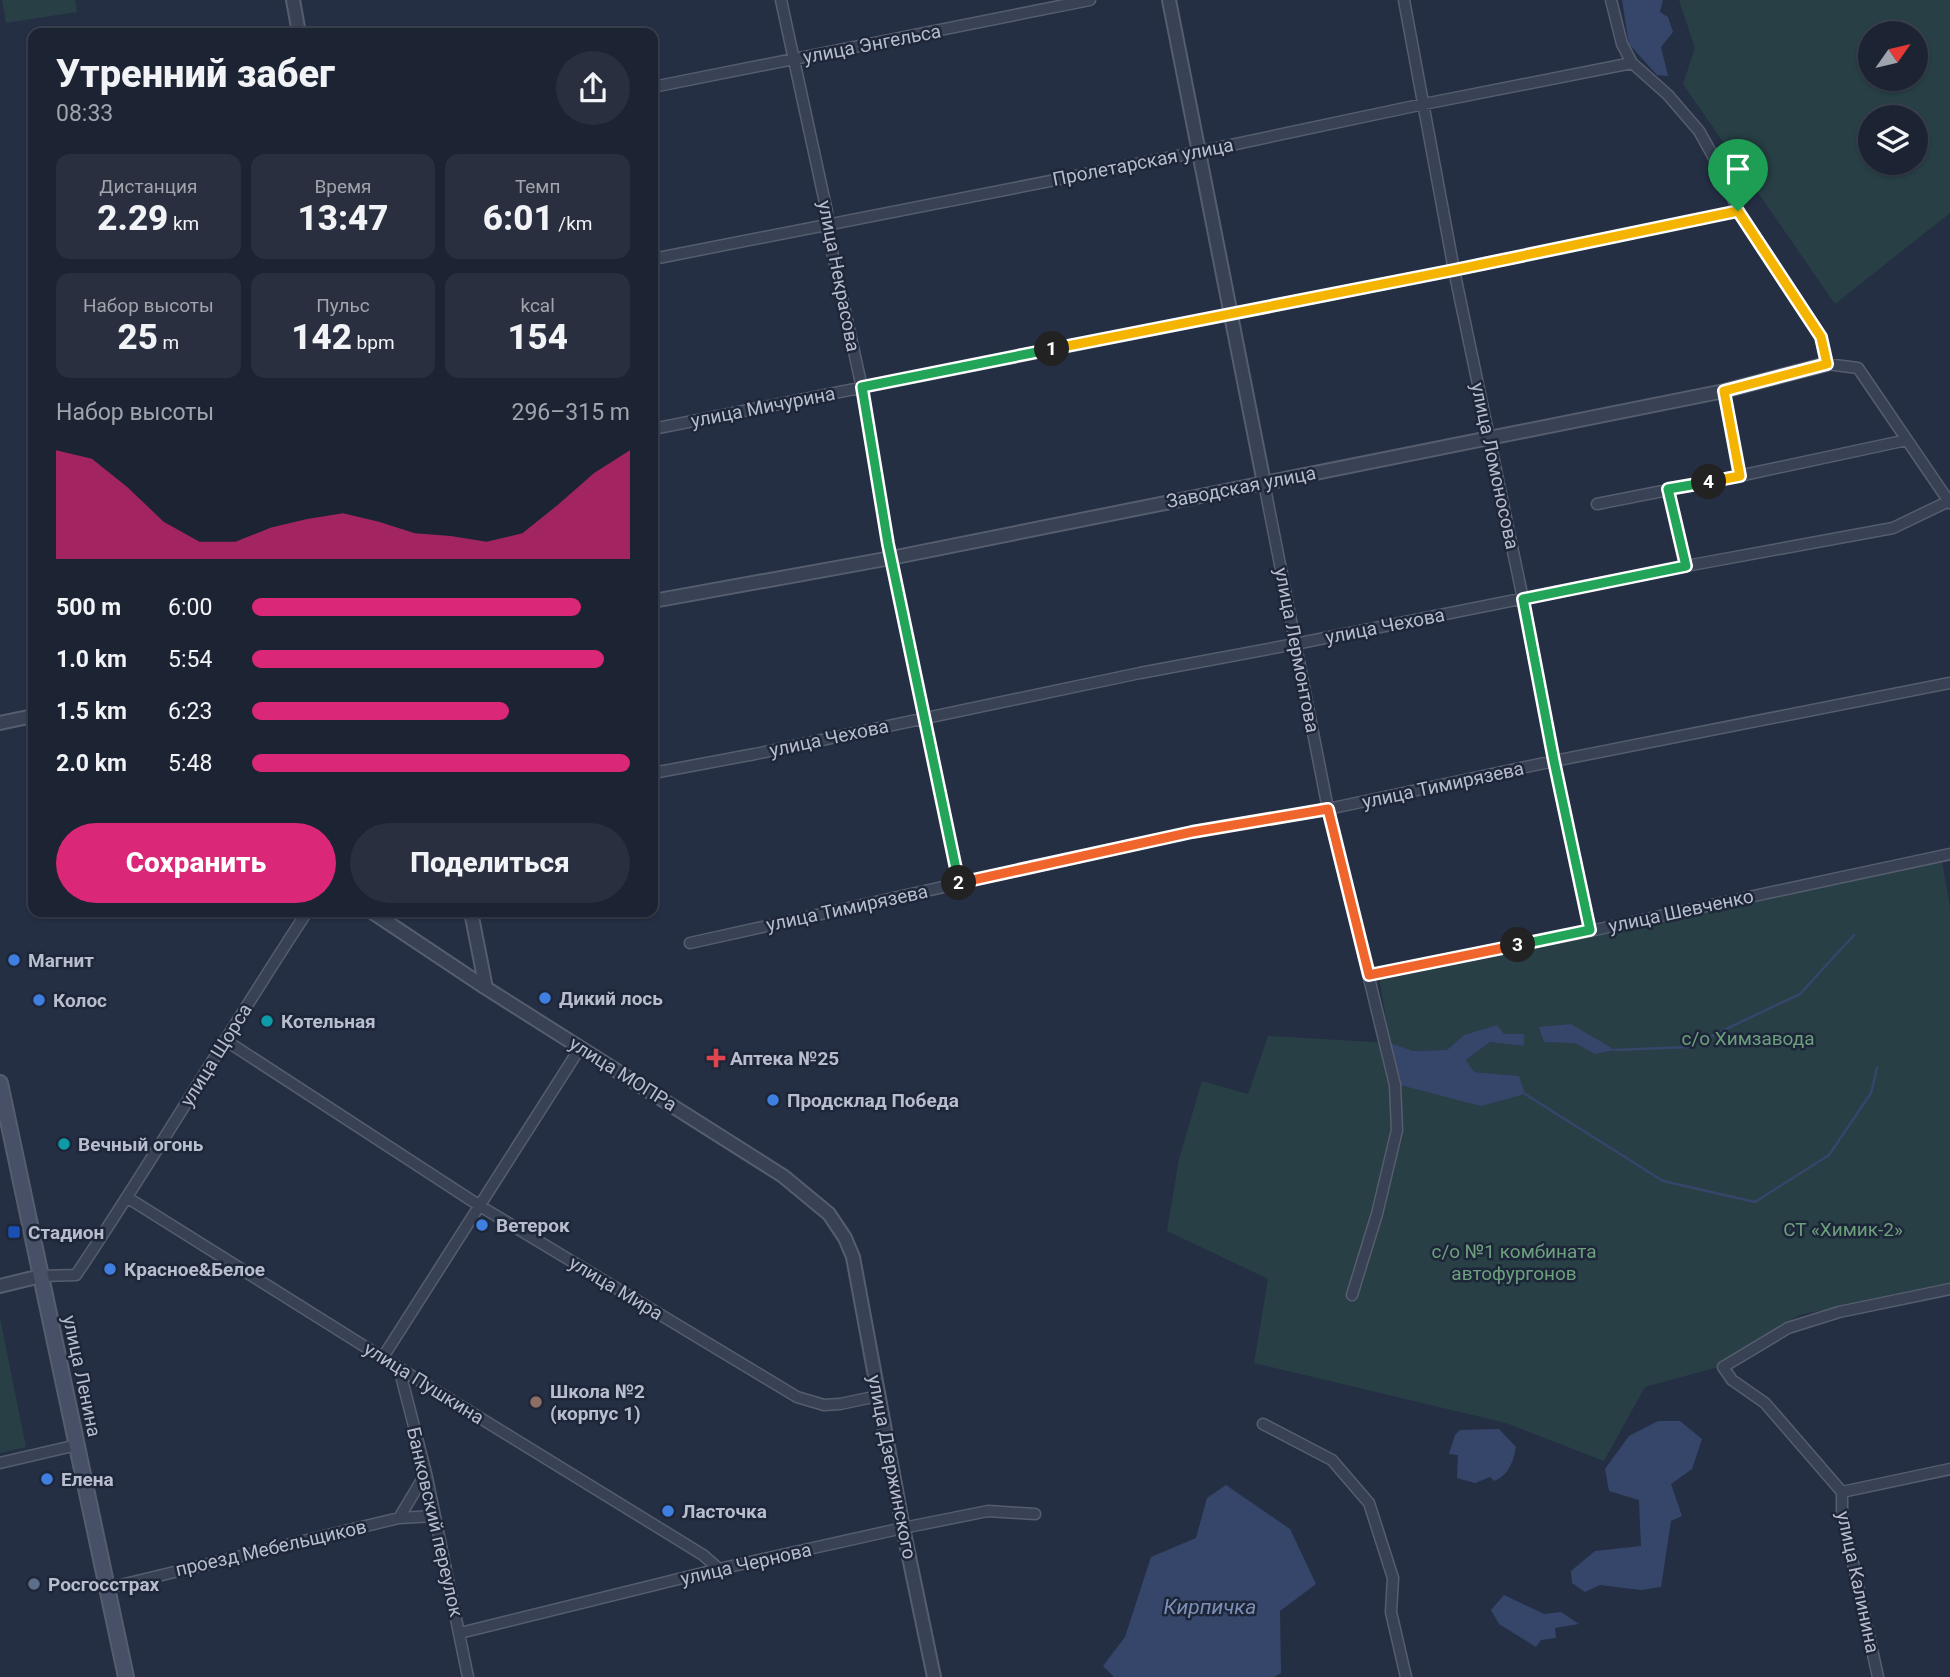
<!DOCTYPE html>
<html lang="ru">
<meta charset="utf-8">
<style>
:root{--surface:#1c2333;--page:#292f3f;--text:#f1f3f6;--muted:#a0a4ac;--line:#3a404e;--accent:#db2777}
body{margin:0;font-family:Roboto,sans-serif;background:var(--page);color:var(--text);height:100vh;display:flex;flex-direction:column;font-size:26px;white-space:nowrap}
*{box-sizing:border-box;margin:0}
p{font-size:23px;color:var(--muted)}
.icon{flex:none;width:38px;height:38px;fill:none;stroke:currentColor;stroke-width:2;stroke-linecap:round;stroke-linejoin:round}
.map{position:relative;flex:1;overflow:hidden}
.panel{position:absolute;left:28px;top:28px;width:630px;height:889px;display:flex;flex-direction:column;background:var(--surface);border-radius:14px;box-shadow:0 2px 5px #0004,0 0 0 2px var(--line)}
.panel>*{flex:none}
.needle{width:46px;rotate:56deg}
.tools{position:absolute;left:1858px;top:21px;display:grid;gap:14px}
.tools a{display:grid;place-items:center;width:70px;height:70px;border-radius:50%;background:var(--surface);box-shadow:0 2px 5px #0004,0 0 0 2px var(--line);font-size:35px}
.pin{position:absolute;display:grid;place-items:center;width:60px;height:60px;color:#fff;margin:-72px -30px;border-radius:50% 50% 50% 0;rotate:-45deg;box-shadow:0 0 7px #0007}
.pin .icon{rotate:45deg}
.km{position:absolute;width:35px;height:35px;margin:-18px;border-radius:50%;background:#222;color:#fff;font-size:19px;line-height:35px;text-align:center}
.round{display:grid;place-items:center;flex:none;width:74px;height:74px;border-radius:37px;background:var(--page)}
.head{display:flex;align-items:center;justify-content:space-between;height:119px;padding:0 28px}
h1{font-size:38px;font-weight:800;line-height:52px}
.metrics{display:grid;grid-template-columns:repeat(3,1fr);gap:10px;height:119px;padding:7px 28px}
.metrics div{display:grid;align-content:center;border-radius:14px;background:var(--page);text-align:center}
.metrics b{font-size:35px;font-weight:800}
.metrics small{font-size:19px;font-weight:400}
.metrics p{font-size:19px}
.chart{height:196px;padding:14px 28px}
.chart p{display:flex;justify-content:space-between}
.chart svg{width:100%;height:126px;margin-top:7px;fill:var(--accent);opacity:.7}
.action{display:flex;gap:14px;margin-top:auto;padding:14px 28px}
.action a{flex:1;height:80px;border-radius:42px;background:var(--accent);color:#fff;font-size:28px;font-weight:800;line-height:80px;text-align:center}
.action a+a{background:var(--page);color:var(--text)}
ul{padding:0 28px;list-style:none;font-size:23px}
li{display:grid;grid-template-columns:112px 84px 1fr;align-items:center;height:52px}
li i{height:18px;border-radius:9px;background:var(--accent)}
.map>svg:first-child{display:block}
.green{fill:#273f45;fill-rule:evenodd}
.water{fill:#36466b}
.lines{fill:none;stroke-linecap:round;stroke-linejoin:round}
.stream{stroke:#36466b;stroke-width:2.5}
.minor-casing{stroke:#555d6e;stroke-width:13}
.tertiary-casing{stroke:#555d6e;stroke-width:16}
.secondary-casing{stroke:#555d6e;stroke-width:18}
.minor{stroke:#394254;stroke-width:10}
.tertiary{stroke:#394254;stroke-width:12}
.secondary{stroke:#475067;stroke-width:14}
.split-1-casing{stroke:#fff;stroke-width:14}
.split-2-casing{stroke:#fff;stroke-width:14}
.split-3-casing{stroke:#fff;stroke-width:14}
.split-4-casing{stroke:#fff;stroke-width:14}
.split-5-casing{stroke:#fff;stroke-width:14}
.split-1{stroke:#f5b400;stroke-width:9}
.split-2{stroke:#22a559;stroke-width:9}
.split-3{stroke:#f0652b;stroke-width:9}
.split-4{stroke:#22a559;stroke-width:9}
.split-5{stroke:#f5b400;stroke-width:9}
.shop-dot{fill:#3f7fe0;stroke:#1e2639;stroke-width:2.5}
.culture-dot{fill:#0f9aa8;stroke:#1e2639;stroke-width:2.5}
.health-dot{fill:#e0444e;stroke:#1e2639;stroke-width:2.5}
.transit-dot{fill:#1a4fb4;stroke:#1e2639;stroke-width:2.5}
.education-dot{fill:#8d6e63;stroke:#1e2639;stroke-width:2.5}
.service-dot{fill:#5c6f8a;stroke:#1e2639;stroke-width:2.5}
.labels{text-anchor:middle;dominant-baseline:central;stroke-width:5;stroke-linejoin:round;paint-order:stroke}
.street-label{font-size:19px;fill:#b7bdcd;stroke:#1e2639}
.poi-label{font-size:19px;font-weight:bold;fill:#b7bdcd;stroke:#1e2639;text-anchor:start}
.park-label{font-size:19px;fill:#6ca07d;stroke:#1e2639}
.water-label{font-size:21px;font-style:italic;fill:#7c8fb7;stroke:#1e2639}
</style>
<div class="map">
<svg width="1950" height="1677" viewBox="0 0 1950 1677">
<rect width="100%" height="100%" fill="#252f44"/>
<!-- green -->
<path class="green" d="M 2,0 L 75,0 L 77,12 L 6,23 Z
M 1679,0 L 1950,0 L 1950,213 L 1835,304 L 1683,84 L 1695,48 ZM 1871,33 L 1916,33 L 1916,79 L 1871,79 ZM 1871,117 L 1916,117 L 1916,163 L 1871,163 Z
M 1942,861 L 1950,907 L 1950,1284 L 1799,1315 L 1722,1366 L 1645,1387 L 1604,1461 L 1506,1423 L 1254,1363 L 1268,1279 L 1167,1231 L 1179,1159 L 1202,1081 L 1248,1094 L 1268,1036 L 1390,1043 L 1379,978 ZM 1464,1035 L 1523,1046 L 1490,1042 L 1466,1060 L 1473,1072 L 1518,1076 L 1400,1085 L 1391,1044 L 1413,1051 L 1447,1050 Z
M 0,1318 L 26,1447 L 0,1453 Z"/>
<!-- water -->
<path class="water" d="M 1622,0 L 1663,0 L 1660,12 L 1668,17 L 1673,32 L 1661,47 L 1668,76 L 1657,75 L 1629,44 Z
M 1571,1024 L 1615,1050 L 1595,1054 L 1575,1043 L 1544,1042 L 1539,1027 Z
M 1497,1025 L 1504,1034 L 1524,1034 L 1524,1046 L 1490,1042 L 1466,1060 L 1474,1072 L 1519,1076 L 1525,1094 L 1481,1106 L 1400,1085 L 1390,1043 L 1413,1051 L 1447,1050 L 1464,1035 Z
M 1658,1421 L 1680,1421 L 1702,1439 L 1692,1469 L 1671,1484 L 1682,1516 L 1671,1521 L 1661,1587 L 1641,1590 L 1600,1585 L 1585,1592 L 1572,1583 L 1571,1571 L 1595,1551 L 1641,1546 L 1639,1500 L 1609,1491 L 1605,1469 L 1629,1436 Z
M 1499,1429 L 1516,1447 C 1513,1462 1509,1475 1494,1481 L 1490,1477 L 1475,1483 L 1457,1478 L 1458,1455 L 1449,1454 L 1455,1435 L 1460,1430 Z
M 1226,1485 L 1290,1529 L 1316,1584 L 1280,1611 L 1281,1673 L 1274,1677 L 1114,1677 L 1103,1666 L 1125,1637 L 1151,1557 L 1196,1538 L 1207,1498 Z
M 1504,1595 L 1544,1614 L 1561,1612 L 1579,1624 L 1555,1628 L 1556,1638 L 1541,1640 L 1536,1647 L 1499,1624 L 1491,1610 Z"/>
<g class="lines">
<!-- stream -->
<path class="stream" d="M 1615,1050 L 1688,1047 L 1800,994 L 1854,935
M 1525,1094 L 1663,1181 L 1755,1202 L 1829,1155 L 1871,1093 L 1877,1068"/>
<defs>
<path id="minor" d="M 781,0 L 827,212 L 826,224 L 862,388 L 888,544 L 959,883
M 1404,0 L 1454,270 L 1523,599 L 1554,761 L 1590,931
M 1611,0 L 1622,44 L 1632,63 L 1668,95 L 1699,131 L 1722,172 L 1738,211 L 1821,337 L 1827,364 L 1858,368 L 1950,503
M 653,87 L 1090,0
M 653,259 L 1198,152 L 1424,104 L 1632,63
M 1724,391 L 1739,476
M 653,429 L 1454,270 L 1738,211
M 1264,483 L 1328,809 L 1395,1085 L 1397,1130 L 1377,1214 L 1352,1295
M 1668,489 L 1686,566
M 1597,504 L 1739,476 L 1907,440
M 653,773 L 755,754 L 1140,673 L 1295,644 L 1686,566 L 1893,528 L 1949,501
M 690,943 L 1192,832 L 1328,809 L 1554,761 L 1950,683
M 1369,975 L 1590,931 L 1950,854
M 225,1040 L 480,1206 L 797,1397 L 824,1405 L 840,1404 L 878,1396
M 128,1198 L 399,1368 L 703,1555 L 719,1569
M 41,1276 L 76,1275 C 156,1156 228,1032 307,912
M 383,1357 L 580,1048
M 399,1368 L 426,1473 L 468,1677
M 1263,1424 L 1332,1460 L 1369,1503 L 1393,1578 L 1391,1612 L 1406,1677
M 0,1463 L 77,1445
M 1842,1492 L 1950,1469
M 399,1518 L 426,1473
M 108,1588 L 399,1518 L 435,1516
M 460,1633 L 719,1569 L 903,1528 L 988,1511 L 1035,1514
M 1878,1677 L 1842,1513 L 1842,1492 L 1765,1403 L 1732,1380 L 1723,1367 L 1788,1328 L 1839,1312 L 1950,1289"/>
<path id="tertiary" d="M 293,0 L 299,33
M 1169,0 L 1264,483
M 653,601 L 891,558 L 1724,391 L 1827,364
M 0,723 L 33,716
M 372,912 L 486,988 L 783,1176 L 829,1214 L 845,1238 L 853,1257 L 903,1528 L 934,1677
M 471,912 L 486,988
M 0,1286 L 41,1276"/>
<path id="secondary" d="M 0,1083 L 126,1677"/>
</defs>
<!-- minor casing -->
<use href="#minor" class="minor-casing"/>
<!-- tertiary casing -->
<use href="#tertiary" class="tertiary-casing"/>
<!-- secondary casing -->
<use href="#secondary" class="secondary-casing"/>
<!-- minor -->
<use href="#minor" class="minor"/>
<!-- tertiary -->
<use href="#tertiary" class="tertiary"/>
<!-- secondary -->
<use href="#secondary" class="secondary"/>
</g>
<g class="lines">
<defs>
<path id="split-1" d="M 1052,349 L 1454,270 L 1738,211"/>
<path id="split-2" d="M 959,883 L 888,544 L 862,387 L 1052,349"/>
<path id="split-3" d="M 959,883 L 1192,832 L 1328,809 L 1369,975 L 1518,945"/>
<path id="split-4" d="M 1518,945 L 1590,930 L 1554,761 L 1523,599 L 1686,566 L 1668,489 L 1709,482"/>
<path id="split-5" d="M 1709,482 L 1740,476 L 1724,391 L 1827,364 L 1821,337 L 1738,211"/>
</defs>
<!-- split-1 casing -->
<use href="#split-1" class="split-1-casing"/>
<!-- split-2 casing -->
<use href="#split-2" class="split-2-casing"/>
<!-- split-3 casing -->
<use href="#split-3" class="split-3-casing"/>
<!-- split-4 casing -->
<use href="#split-4" class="split-4-casing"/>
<!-- split-5 casing -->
<use href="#split-5" class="split-5-casing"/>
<!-- split-1 -->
<use href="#split-1" class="split-1"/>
<!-- split-2 -->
<use href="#split-2" class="split-2"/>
<!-- split-3 -->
<use href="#split-3" class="split-3"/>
<!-- split-4 -->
<use href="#split-4" class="split-4"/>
<!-- split-5 -->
<use href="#split-5" class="split-5"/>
</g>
<!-- markers -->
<g class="shop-dot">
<circle cx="14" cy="960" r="7"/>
<circle cx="545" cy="998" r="7"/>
<circle cx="39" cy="1000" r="7"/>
<circle cx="773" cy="1100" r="7"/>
<circle cx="482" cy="1225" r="7"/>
<circle cx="110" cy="1269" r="7"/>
<circle cx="47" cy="1479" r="7"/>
<circle cx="668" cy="1511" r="7"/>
</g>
<g class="culture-dot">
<circle cx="267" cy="1021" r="7"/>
<circle cx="64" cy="1144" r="7"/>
</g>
<path class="health-dot" d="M712.5 1047.5h7v7h7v7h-7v7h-7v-7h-7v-7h7z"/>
<rect class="transit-dot" x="7" y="1225" width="14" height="14" rx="3.5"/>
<circle class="education-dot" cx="536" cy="1402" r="7"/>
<circle class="service-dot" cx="34" cy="1584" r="7"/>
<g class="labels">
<!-- street labels -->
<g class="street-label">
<text transform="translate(872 44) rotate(-11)">улица Энгельса</text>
<text transform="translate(1143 162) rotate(-11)">Пролетарская улица</text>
<text transform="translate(839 276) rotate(79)">улица Некрасова</text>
<text transform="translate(763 407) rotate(-11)">улица Мичурина</text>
<text transform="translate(1495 466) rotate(78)">улица Ломоносова</text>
<text transform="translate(1241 487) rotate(-11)">Заводская улица</text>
<text transform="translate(1385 626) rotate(-11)">улица Чехова</text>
<text transform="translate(1297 650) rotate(79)">улица Лермонтова</text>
<text transform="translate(829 738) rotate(-12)">улица Чехова</text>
<text transform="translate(1443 785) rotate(-12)">улица Тимирязева</text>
<text transform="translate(847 908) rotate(-12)">улица Тимирязева</text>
<text transform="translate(1681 911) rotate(-12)">улица Шевченко</text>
<text transform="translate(216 1055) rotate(-58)">улица Щорса</text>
<text transform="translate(623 1074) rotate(32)">улица МОПРа</text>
<text transform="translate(616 1288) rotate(31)">улица Мира</text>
<text transform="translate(82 1376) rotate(78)">улица Ленина</text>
<text transform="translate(424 1383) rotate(32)">улица Пушкина</text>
<text transform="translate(892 1467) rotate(79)">улица Дзержинского</text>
<text transform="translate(435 1522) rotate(77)">Банковский переулок</text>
<text transform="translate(271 1548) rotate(-13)">проезд Мебельщиков</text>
<text transform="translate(746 1564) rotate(-13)">улица Чернова</text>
<text transform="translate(1858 1582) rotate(78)">улица Калинина</text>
</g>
<!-- poi labels -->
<g class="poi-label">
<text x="28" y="960">Магнит</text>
<text x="559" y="998">Дикий лось</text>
<text x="53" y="1000">Колос</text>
<text x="281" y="1021">Котельная</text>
<text x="730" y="1058">Аптека №25</text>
<text x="787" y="1100">Продсклад Победа</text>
<text x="78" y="1144">Вечный огонь</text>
<text x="496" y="1225">Ветерок</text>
<text x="28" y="1232">Стадион</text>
<text x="124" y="1269">Красное&amp;Белое</text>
<text x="550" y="1391">Школа №2<tspan x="550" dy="22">(корпус 1)</tspan></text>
<text x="61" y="1479">Елена</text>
<text x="682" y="1511">Ласточка</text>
<text x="48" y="1584">Росгосстрах</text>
</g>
<!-- park labels -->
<g class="park-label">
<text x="1748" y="1038">с/о Химзавода</text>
<text x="1843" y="1229">СТ «Химик-2»</text>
<text x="1514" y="1251">с/о №1 комбината<tspan x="1514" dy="22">автофургонов</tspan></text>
</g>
<!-- water labels -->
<g class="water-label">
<text x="1210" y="1607">Кирпичка</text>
</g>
</g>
</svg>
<div class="tools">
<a><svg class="needle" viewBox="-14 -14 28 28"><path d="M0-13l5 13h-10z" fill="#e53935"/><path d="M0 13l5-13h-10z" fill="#a0a4ac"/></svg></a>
<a><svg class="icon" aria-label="layers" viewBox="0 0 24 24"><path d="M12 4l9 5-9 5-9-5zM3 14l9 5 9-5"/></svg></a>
</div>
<div class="pin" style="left:1738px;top:211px;background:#1e9e55"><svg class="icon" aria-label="arrive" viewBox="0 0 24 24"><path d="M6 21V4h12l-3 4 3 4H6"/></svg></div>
<b class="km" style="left:1052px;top:349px">1</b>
<b class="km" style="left:959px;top:883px">2</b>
<b class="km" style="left:1518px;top:945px">3</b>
<b class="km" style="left:1709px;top:482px">4</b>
<section class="panel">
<div class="head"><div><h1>Утренний забег</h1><p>08:33</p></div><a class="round"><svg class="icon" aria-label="share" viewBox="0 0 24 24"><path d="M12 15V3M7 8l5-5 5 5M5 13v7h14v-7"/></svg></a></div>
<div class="metrics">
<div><p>Дистанция</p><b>2.29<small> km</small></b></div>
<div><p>Время</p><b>13:47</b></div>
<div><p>Темп</p><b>6:01<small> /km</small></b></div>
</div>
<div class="metrics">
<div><p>Набор высоты</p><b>25<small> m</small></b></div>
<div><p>Пульс</p><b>142<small> bpm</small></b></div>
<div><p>kcal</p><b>154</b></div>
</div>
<div class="chart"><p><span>Набор высоты</span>296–315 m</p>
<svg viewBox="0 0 160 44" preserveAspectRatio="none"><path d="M0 44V6L10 9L20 19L30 31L40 38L50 38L60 33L70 30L80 28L90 31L100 35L110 36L120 38L130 35L140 25L150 14L160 6V44z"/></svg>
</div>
<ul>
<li><b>500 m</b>6:00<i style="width:87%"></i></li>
<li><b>1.0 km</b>5:54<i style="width:93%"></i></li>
<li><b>1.5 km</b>6:23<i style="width:68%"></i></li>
<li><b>2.0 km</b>5:48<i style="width:100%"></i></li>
</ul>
<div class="action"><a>Сохранить</a><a>Поделиться</a></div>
</section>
</div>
